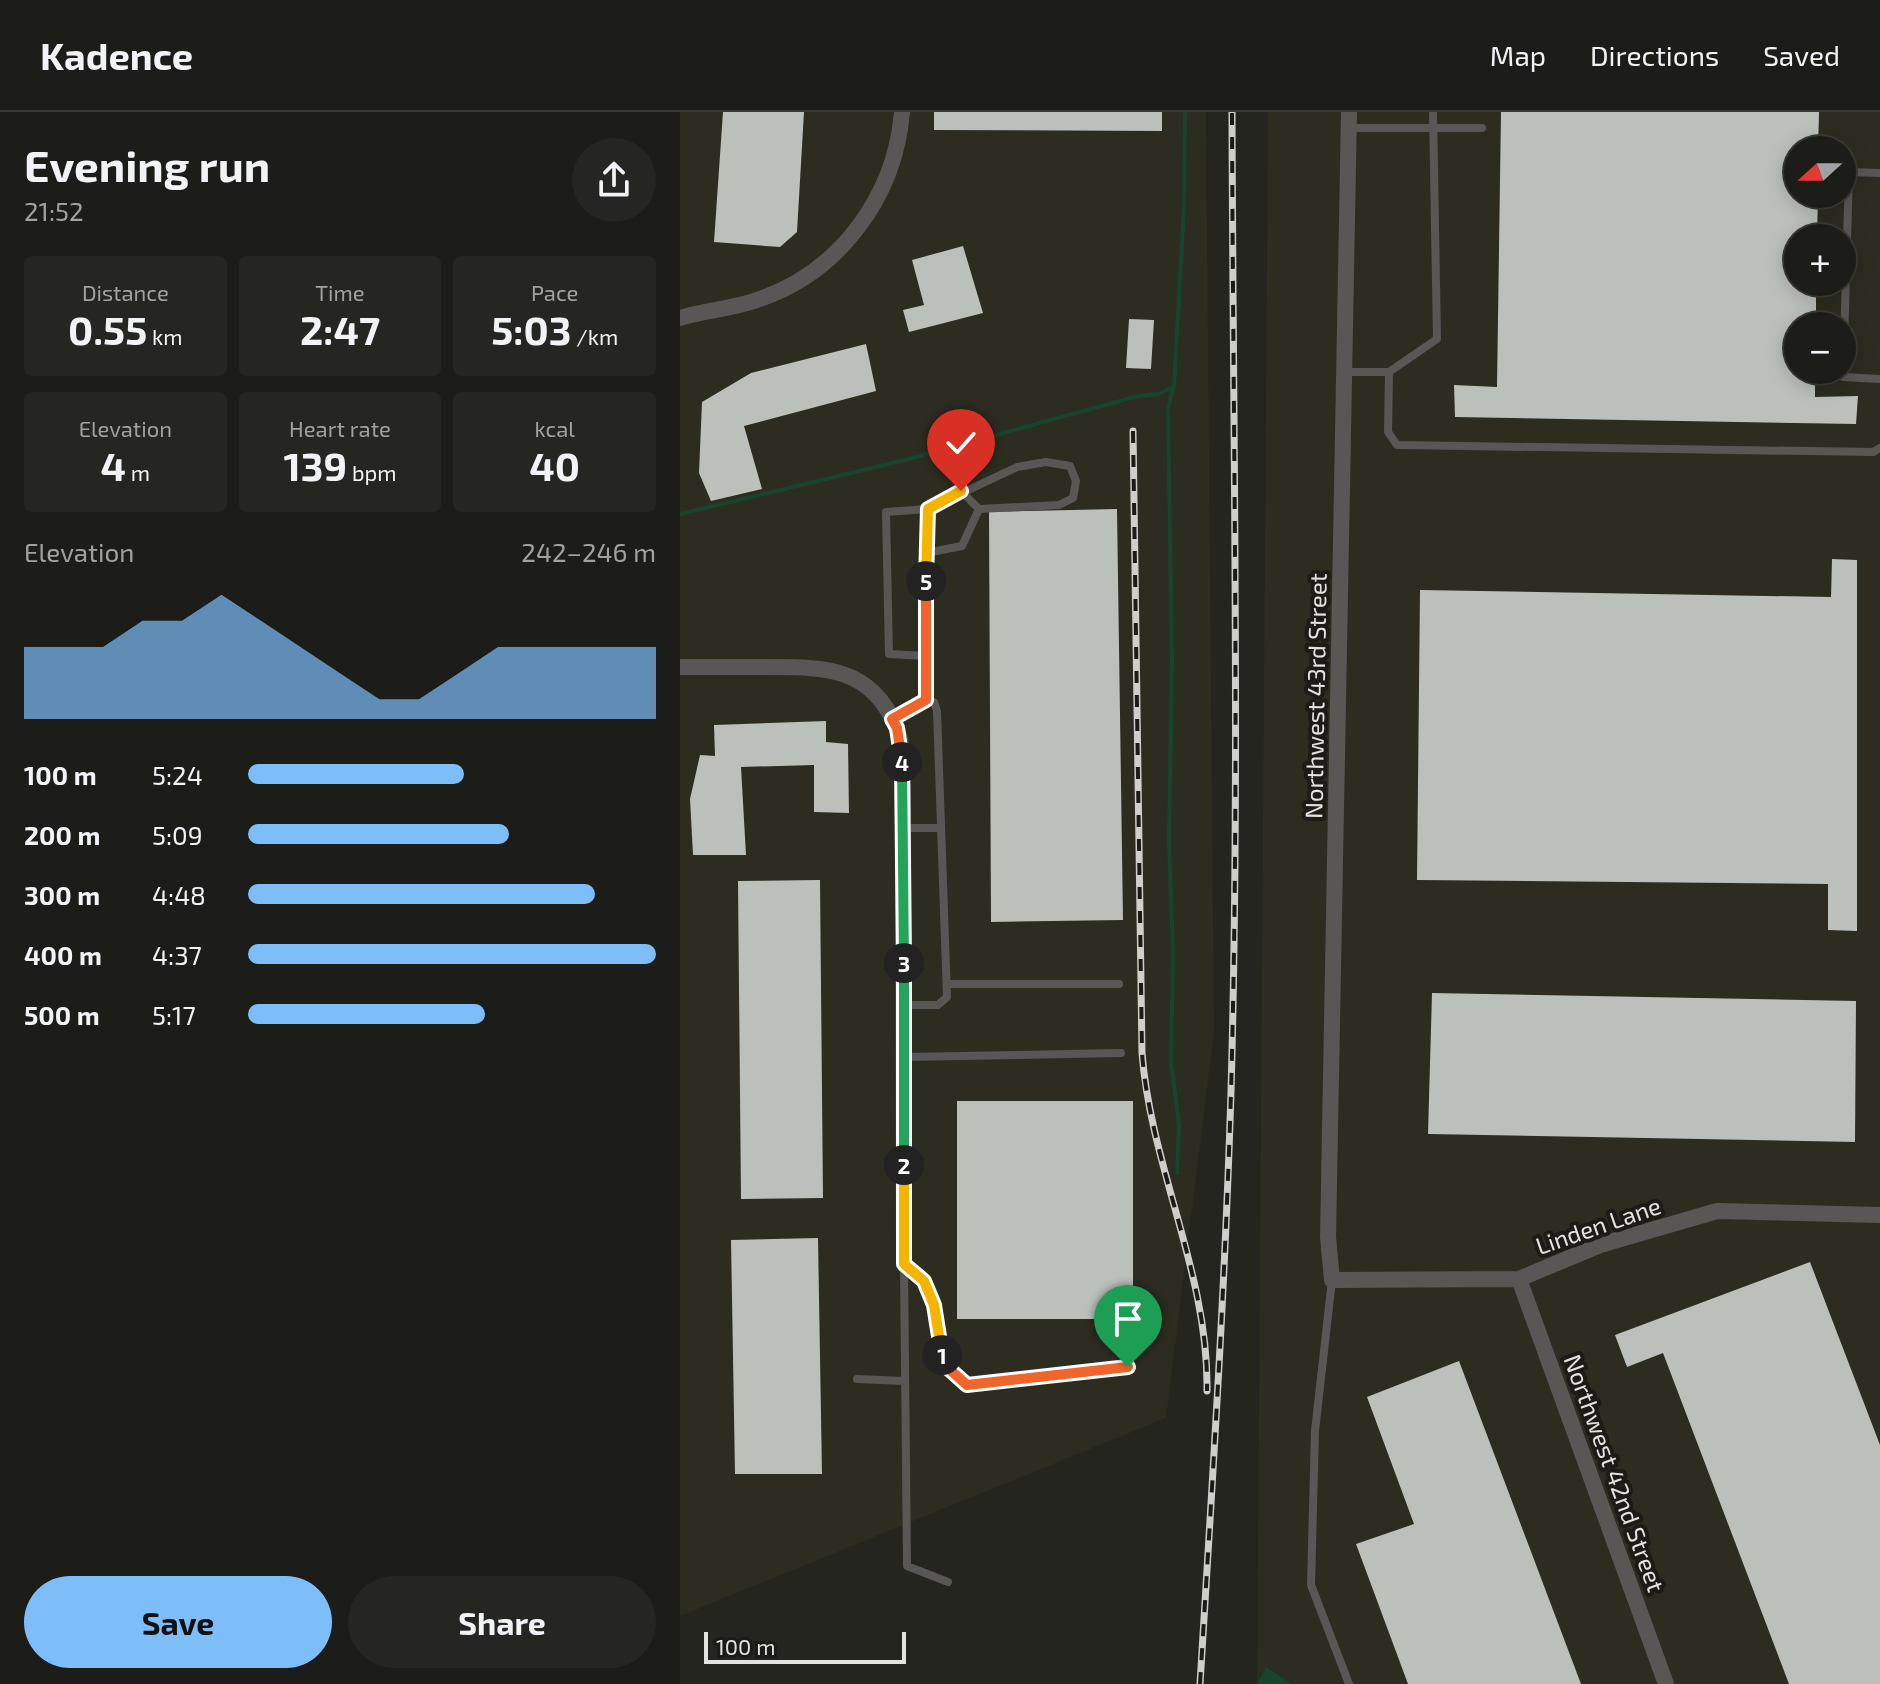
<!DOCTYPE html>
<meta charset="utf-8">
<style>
:root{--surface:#1c1c18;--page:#252521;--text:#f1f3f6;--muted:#a0a1a2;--line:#3a3a37;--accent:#7dbef9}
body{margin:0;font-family:"Exo 2",sans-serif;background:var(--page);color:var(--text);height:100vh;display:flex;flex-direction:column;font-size:30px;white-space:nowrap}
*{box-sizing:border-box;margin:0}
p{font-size:26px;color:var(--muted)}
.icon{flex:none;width:44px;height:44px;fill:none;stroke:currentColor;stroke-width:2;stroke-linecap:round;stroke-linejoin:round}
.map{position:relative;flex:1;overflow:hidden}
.panel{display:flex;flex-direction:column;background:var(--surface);width:680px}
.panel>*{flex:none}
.needle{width:52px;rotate:249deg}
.fabs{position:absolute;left:1104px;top:24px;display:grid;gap:16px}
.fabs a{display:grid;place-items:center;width:72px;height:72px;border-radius:50%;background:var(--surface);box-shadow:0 4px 20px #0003,0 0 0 2px var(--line);font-size:40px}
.scale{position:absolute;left:24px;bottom:20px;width:202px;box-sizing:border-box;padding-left:8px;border:4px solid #e3e3e0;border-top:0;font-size:22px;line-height:28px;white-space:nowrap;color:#e3e3e0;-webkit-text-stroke:6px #1c1b17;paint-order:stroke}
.pin{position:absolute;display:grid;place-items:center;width:68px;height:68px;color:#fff;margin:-82px -34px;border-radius:50% 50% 50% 0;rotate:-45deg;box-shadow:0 0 8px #0007}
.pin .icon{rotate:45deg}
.km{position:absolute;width:40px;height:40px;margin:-20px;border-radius:50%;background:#222;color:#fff;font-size:22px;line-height:40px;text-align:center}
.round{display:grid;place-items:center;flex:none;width:84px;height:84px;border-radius:42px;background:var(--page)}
.summary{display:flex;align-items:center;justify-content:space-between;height:136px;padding:0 24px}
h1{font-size:44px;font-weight:700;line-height:60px}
.stats{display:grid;grid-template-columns:repeat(3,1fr);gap:12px;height:136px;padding:8px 24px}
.stats div{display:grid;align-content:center;border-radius:8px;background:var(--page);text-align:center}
.stats b{font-size:40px;font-weight:700}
.stats small{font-size:22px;font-weight:400}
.stats p{font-size:22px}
.chart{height:224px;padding:16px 24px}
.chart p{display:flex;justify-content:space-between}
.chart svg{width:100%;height:144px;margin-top:8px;fill:var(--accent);opacity:.7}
.cta{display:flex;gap:16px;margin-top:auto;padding:16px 24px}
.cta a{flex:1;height:92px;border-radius:48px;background:var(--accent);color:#111;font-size:32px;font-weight:700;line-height:92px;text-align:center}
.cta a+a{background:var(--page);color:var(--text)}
ul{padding:0 24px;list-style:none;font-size:26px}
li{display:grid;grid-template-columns:128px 96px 1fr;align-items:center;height:60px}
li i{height:20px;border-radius:10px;background:var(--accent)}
header{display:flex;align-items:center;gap:48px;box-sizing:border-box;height:112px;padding:0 40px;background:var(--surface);border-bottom:2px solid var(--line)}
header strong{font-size:38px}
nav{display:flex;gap:44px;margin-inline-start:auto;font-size:28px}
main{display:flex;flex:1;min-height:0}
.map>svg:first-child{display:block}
.built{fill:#2c2c21;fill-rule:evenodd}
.water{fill:#16442f}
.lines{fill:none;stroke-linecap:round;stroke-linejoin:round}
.stream{stroke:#16442f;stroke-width:4}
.building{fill:#bcc0ba}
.service{stroke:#595755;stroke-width:8}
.minor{stroke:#595755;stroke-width:16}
.rail-casing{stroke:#cececb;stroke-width:7}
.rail{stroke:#1c1b17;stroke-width:4;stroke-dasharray:12;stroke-linecap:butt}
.split-1-casing{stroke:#fff;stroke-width:16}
.split-2-casing{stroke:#fff;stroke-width:16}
.split-3-casing{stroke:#fff;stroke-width:16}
.split-4-casing{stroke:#fff;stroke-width:16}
.split-5-casing{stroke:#fff;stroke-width:16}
.split-6-casing{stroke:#fff;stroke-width:16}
.split-1{stroke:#f0652b;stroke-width:10}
.split-2{stroke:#f5b400;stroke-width:10}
.split-3{stroke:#22a559;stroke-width:10}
.split-4{stroke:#22a559;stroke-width:10}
.split-5{stroke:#f0652b;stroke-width:10}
.split-6{stroke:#f5b400;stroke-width:10}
.labels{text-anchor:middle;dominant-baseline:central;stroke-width:8;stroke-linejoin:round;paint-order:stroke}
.street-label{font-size:24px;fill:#e3e3e0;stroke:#1c1b17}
</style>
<header>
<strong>Kadence</strong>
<nav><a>Map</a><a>Directions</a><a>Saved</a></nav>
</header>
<main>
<section class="panel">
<div class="summary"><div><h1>Evening run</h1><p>21:52</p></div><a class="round"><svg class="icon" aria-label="share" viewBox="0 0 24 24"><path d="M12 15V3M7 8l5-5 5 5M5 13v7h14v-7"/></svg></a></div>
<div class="stats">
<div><p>Distance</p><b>0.55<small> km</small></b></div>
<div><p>Time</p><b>2:47</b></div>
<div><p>Pace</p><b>5:03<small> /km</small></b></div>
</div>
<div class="stats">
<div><p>Elevation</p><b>4<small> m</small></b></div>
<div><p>Heart rate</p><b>139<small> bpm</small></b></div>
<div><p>kcal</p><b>40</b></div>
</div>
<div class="chart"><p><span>Elevation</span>242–246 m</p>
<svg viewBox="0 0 160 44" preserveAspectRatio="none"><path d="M0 44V22L10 22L20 22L30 14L40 14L50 6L60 14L70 22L80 30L90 38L100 38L110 30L120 22L130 22L140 22L150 22L160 22V44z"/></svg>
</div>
<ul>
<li><b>100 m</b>5:24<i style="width:53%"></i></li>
<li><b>200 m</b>5:09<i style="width:64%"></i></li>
<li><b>300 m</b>4:48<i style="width:85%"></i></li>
<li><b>400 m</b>4:37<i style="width:100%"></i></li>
<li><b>500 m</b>5:17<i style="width:58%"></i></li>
</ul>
<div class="cta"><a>Save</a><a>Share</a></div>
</section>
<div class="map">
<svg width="1200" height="1572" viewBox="0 0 1200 1572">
<rect width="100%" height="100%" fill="#252520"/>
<!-- built -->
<path class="built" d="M 0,0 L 526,0 L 534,920 L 486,1306 L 0,1504 Z
M 588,0 L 1200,0 L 1200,1572 L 577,1572 ZM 1118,38 L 1162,38 L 1162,82 L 1118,82 ZM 1118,126 L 1162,126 L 1162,170 L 1118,170 ZM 1118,214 L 1162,214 L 1162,258 L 1118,258 Z"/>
<!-- water -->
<path class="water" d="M 586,1555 L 612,1572 L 577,1572 Z"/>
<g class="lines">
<!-- stream -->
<path class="stream" d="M 0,402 L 225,348 L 458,284 L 478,282 L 493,275
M 497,1061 L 499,1013 L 491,950 L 493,843 L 489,729 L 492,548 L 488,297 L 494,274 L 504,95 L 505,0"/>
</g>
<!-- building -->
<path class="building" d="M 43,0 L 124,0 L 117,120 L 100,135 L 34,130 Z
M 254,0 L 482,0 L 482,19 L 254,18 Z
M 821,0 L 1139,0 L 1138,38 L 1118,38 L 1118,82 L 1138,82 L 1137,126 L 1118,126 L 1118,170 L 1136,170 L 1136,214 L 1118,214 L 1118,258 L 1135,258 L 1135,285 L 1178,284 L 1176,312 L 775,305 L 774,273 L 817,275 Z
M 283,134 L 303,201 L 229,220 L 223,198 L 244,193 L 232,148 Z
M 449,207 L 474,208 L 471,257 L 446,256 Z
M 186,232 L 196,279 L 64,314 L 82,377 L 31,389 L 19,361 L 22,290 L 71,261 Z
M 437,397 L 443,808 L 311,810 L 309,400 Z
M 1152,447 L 1177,448 L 1177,819 L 1148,818 L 1148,772 L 737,768 L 740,478 L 1151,485 Z
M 146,609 L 146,630 L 168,632 L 169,701 L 134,700 L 134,653 L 61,655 L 66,743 L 13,743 L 10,687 L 20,643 L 35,644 L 34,613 Z
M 140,768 L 143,1086 L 61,1087 L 58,769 Z
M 752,881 L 1176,889 L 1175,1030 L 748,1022 Z
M 277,989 L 453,989 L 453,1207 L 277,1207 Z
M 138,1126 L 142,1362 L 55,1362 L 51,1128 Z
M 1130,1150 L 1200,1333 L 1200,1572 L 1109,1572 L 983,1241 L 947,1255 L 935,1223 Z
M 779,1249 L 901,1572 L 728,1572 L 676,1432 L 734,1412 L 687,1285 Z"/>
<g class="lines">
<!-- service -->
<path class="service" d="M 753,0 L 757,227 L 709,260 L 708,320 L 717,333 L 1193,340 L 1200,336
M 669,16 L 802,16
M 1200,61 L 1169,60 L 1163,265 L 1200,267
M 665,260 L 709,260
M 281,379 L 299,397
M 246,544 L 209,542 L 206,400 L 248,397
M 246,588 L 248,397 L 337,355 L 366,350 L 390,354 L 396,369 L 393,386 L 379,393 L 299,397 L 282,434 L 246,441
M 212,607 L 246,588 L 254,590 L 257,599 L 267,885 L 258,893 L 224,893
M 223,716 L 261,716
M 267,872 L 439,872
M 224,945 L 441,941
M 224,1152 L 244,1169 L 254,1193 L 261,1241 L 267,1255 L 287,1273 L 448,1255
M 224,1153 L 227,1454 L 268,1470
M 652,1168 L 635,1319 L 631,1473 L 669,1572
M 177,1267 L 225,1269"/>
<!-- minor -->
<path class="minor" d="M 669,0 L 648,1125 L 652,1168 L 839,1167 L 920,1133 L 1037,1099 L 1200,1103
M 0,206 C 25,198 52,197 77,188 C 159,161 215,85 222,0
M 0,555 C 29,555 58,555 87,555 C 143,555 191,554 216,615 C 224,633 222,656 223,676 L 224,1152
M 839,1167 L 986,1572"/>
<defs>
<path id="rail" d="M 453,319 L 462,941 C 471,1057 529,1162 527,1279
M 520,1572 C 532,1375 545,1178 551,980 C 560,654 553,327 552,0"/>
</defs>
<!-- rail casing -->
<use href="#rail" class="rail-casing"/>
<!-- rail -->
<use href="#rail" class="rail"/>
</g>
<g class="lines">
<defs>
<path id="split-1" d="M 262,1243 L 267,1255 L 287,1273 L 448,1255"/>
<path id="split-2" d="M 224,1053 L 224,1152 L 244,1169 L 254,1193 L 262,1243"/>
<path id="split-3" d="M 224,851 L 224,1053"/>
<path id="split-4" d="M 222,650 L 224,851"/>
<path id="split-5" d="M 222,650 L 217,616 L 212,607 L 246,588 L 246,469"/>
<path id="split-6" d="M 246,469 L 248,397 L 281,379"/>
</defs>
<!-- split-1 casing -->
<use href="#split-1" class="split-1-casing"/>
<!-- split-2 casing -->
<use href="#split-2" class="split-2-casing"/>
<!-- split-3 casing -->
<use href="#split-3" class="split-3-casing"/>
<!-- split-4 casing -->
<use href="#split-4" class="split-4-casing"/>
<!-- split-5 casing -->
<use href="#split-5" class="split-5-casing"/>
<!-- split-6 casing -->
<use href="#split-6" class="split-6-casing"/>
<!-- split-1 -->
<use href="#split-1" class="split-1"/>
<!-- split-2 -->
<use href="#split-2" class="split-2"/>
<!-- split-3 -->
<use href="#split-3" class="split-3"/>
<!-- split-4 -->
<use href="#split-4" class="split-4"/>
<!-- split-5 -->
<use href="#split-5" class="split-5"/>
<!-- split-6 -->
<use href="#split-6" class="split-6"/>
</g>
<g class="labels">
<!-- street labels -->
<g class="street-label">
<text transform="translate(635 584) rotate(-89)">Northwest 43rd Street</text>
<text transform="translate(918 1113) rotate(-19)">Linden Lane</text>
<text transform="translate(935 1361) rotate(70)">Northwest 42nd Street</text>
</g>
</g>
</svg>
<div class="fabs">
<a><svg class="needle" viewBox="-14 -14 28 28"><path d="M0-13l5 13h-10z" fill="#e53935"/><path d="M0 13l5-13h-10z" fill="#a0a1a2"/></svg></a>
<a>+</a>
<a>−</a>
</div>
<div class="scale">100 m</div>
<div class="pin" style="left:448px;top:1255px;background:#1e9e55"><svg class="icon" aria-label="arrive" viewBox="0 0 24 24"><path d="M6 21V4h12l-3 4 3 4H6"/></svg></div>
<div class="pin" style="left:281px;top:379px;background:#d93025"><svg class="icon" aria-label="check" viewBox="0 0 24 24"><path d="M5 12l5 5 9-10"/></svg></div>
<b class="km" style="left:262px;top:1243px">1</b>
<b class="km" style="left:224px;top:1053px">2</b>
<b class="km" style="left:224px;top:851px">3</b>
<b class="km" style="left:222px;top:650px">4</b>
<b class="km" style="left:246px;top:469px">5</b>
</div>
</main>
